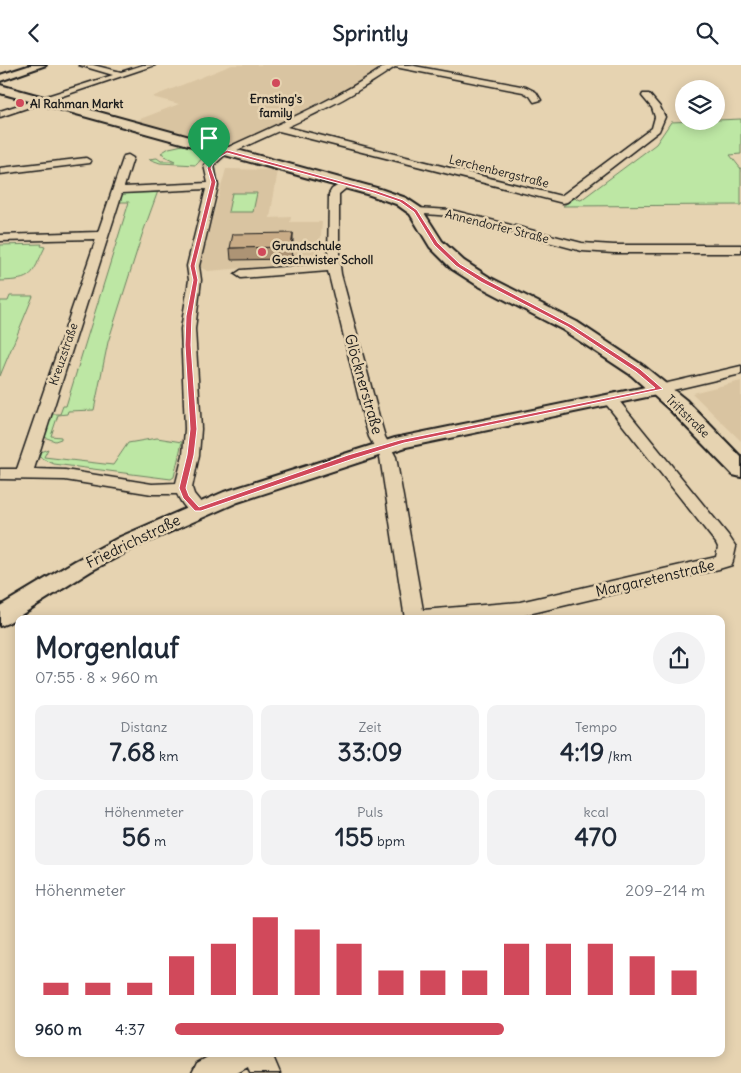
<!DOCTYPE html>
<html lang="de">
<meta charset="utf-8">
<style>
:root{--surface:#fff;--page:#f2f2f3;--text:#1f2937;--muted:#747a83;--accent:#d1495b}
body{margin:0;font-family:Delius,sans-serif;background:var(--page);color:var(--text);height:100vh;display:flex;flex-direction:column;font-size:19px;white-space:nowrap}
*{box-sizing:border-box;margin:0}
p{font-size:16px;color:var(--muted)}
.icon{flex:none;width:28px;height:28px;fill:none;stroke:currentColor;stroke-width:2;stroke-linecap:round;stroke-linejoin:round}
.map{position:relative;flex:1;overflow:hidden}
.panel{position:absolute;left:15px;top:550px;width:710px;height:442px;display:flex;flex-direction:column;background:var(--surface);border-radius:10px;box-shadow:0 2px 12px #0003}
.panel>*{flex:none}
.buttons{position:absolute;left:675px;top:15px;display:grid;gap:10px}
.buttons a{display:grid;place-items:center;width:50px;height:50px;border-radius:50%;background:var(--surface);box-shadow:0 2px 12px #0003;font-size:25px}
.pin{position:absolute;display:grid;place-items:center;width:42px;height:42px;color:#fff;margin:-51px -21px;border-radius:50% 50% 50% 0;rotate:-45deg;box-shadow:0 0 5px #0007}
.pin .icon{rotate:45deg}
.round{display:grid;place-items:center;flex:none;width:52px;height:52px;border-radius:26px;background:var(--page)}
.headline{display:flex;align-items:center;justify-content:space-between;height:85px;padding:0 20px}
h1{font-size:28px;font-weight:800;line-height:38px}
.stats{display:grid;grid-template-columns:repeat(3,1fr);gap:8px;height:85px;padding:5px 20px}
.stats div{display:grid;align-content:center;border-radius:10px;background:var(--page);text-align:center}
.stats b{font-size:25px;font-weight:800}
.stats small{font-size:14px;font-weight:400}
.stats p{font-size:14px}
.chart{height:140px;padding:10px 20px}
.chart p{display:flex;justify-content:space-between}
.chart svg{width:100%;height:90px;margin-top:5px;stroke:var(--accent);stroke-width:6}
ul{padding:0 20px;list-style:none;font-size:16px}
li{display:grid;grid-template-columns:80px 60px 1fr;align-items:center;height:38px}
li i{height:12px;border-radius:6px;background:var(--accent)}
header{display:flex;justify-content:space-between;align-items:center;height:65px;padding:0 20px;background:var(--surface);font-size:22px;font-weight:800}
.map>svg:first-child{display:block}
.built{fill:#d9c4a1}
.green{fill:#bde7a4;stroke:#6c8260}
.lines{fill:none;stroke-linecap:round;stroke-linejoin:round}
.minor-casing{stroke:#1c1c1c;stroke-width:3}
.tertiary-casing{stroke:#1c1c1c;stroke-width:4}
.secondary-casing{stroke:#1c1c1c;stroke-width:4}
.minor{fill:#e6d3b1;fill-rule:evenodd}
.tertiary{fill:#e6d3b1;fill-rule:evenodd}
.secondary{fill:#e6d3b1;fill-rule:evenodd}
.wall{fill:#ad9474;stroke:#1c1c1c}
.shaded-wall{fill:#8d785e;stroke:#1c1c1c}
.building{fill:#c9ac87;stroke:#1c1c1c}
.route{fill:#d1495b;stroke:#fff;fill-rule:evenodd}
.poi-dot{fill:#d1495b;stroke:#e6d3b1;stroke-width:2}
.labels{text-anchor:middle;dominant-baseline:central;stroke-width:5;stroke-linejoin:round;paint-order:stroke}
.far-poi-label{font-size:12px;font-weight:bold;fill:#1c1c1c;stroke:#e6d3b1;text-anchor:start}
.far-street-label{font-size:12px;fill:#1c1c1c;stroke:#e6d3b1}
.street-label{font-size:15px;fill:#1c1c1c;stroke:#e6d3b1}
</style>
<header><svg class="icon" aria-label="back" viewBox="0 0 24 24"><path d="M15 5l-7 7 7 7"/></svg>Sprintly<svg class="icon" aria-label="search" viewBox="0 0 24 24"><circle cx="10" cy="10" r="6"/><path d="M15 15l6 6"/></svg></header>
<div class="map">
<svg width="741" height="1008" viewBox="0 0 741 1008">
<rect width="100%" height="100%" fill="#e6d3b1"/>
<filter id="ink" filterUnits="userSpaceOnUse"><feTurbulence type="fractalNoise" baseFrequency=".02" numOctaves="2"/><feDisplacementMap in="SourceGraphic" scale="10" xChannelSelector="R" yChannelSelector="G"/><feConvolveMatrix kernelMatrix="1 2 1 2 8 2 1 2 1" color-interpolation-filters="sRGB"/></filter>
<g filter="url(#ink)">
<!-- built -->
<path class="built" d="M 232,0 L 374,0 L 381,1 L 359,17 L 238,78 L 218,78 L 135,56 L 179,39 L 152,32 Z
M 226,104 L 278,105 L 270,153 L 291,152 L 290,157 L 322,157 L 319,197 L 208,206 L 199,202 Z
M 741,316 L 741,376 L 692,328 Z"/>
<!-- green -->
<path class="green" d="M 741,54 L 741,89 L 730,90 L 741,104 L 741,140 L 563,141 L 574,133 L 581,135 L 656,79 L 671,57 Z
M 183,80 L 202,85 L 206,89 L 196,100 L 160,98 L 149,94 L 157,93 L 161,96 L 175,96 L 164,91 L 165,90 L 161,88 L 169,83 Z
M 158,126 L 142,170 L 108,277 L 94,345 L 68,346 L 67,349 L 58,350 L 51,371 L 61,372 L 61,374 L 55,376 L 44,372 L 51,349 L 60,349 L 63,341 L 66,341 L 129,137 L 119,137 L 122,129 L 126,127 Z
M 232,128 L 257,128 L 253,147 L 228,147 Z
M 42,179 L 41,181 L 45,182 C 31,211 34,215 0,216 L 0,180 Z
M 10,231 L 33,231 L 0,311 L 0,236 L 8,236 Z
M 157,373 L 182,377 L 174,412 L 171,414 L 54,399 L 39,392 L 40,387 L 48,384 L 44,392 L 113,400 L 128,378 Z"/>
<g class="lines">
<defs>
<path id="minor" d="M 79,0 L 93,0 L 121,7 L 143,0 L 155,0 L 0,52 L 0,46 L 113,10 Z
M 387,0 L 409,0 L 526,22 L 536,27 L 541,35 L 534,37 L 530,31 L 523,27 L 395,2 C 360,26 325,45 287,62 L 561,131 L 652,63 L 655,52 L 652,43 L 642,31 L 643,29 L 649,29 L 660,42 L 665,52 L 659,66 L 567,137 L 563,138 L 279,66 L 224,91 L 214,100 L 218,121 L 199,201 L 201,215 L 195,264 L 201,364 L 199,390 L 192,423 L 194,429 L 207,445 L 204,449 C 191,453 182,440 177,429 L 152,429 L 65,415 L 0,414 L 0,404 L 17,404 L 96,174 L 0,176 L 0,170 L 98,167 L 124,91 L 128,90 L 133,93 L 124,122 L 208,118 L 204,100 L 218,87 C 276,60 334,36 387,0 ZM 206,124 L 187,201 L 189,215 L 181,264 L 185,364 L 183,390 L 176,418 L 152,419 L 65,405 L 34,404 L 122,128 Z
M 86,93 L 91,96 L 90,98 L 0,109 L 0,103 Z
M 346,116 L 351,119 L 339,129 L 339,193 L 341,209 L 380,355 L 385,372 L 396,392 L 423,545 L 520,537 L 716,492 L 718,482 L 716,478 L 602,334 L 605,331 L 615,331 L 728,470 L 736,482 L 732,500 L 719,504 L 520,551 L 490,554 L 405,554 L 380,392 L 369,372 L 364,355 L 328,206 L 241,213 L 235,209 L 241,205 L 328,199 L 329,129 L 332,124 Z
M 416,143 L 451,145 L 582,178 L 614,180 L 741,180 L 741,188 L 614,188 L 582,186 L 451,151 L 412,148 L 410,146 Z
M 741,301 L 741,309 L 660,328 L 655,327 L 653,324 L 655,321 Z
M 213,989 L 272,989 L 280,1008 L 250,1008 L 248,1002 L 237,1008 L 192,1008 L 197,998 Z"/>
<path id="tertiary" d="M 31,0 L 46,0 L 0,16 L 0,10 Z
M 660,319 L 666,320 L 669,324 L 666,328 L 406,382 L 238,437 L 136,482 L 91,506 L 8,558 L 0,561 L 0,541 L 75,496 L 120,472 L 224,427 L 395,373 Z"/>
<path id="secondary" d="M 0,20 L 380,124 L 406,133 L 421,143 L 442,176 L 464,196 L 489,212 L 577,257 L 645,302 L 686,335 L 741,392 L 741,412 L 733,410 L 670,345 L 631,310 L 563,265 L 477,220 L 452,204 L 430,182 L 410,149 L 396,139 L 370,130 L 0,28 Z"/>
</defs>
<!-- minor casing -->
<use href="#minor" class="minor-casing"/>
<!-- tertiary casing -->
<use href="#tertiary" class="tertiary-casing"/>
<!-- secondary casing -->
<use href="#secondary" class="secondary-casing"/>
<!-- minor -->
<use href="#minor" class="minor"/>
<!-- tertiary -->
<use href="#tertiary" class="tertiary"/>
<!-- secondary -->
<use href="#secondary" class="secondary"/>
</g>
<!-- wall -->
<path class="wall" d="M 293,180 L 292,194 L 231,195 L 230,183 Z"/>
<!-- shaded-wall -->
<path class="shaded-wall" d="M 293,168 L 293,180 L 292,194 L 291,182 Z"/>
<!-- building -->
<path class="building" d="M 293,168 L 291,182 L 230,183 L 233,169 Z"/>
</g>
<!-- route -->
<path class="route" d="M 227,85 L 377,126 L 403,135 L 417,145 L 438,178 L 460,199 L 485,214 L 572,260 L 640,304 L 663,324 L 404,378 L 353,394 L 201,446 L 195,446 L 183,433 L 179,423 L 187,390 L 190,364 L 185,280 L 186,251 L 193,215 L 190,201 L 211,117 L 207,103 L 211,94 ZM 227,88 L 374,128 L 400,137 L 414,147 L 434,180 L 456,201 L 481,217 L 568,262 L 636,307 L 655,323 L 400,375 L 348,390 L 199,442 L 189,431 L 186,423 L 194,390 L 197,364 L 191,280 L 192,251 L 198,215 L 195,201 L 216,117 L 211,103 L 215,95 Z"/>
<!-- markers -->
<g class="poi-dot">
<circle cx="276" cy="18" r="5"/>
<circle cx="20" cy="38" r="5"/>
<circle cx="262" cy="187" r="5"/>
</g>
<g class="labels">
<!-- far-poi labels -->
<g class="far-poi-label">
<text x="276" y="33" text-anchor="middle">Ernsting's<tspan x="276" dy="14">family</tspan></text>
<text x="30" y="38">Al Rahman Markt</text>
<text x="272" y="180">Grundschule<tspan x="272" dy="14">Geschwister Scholl</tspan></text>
</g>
<!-- far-street labels -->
<g class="far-street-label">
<text transform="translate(499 106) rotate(14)">Lerchenbergstraße</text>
<text transform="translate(497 161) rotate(14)">Annendorfer Straße</text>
<text transform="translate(63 289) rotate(-71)">Kreuzstraße</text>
<text transform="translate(688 351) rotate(44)">Triftstraße</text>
</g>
<!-- street labels -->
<g class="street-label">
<text transform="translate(364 319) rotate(74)">Glöcknerstraße</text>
<text transform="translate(133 476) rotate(-26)">Friedrichstraße</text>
<text transform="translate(655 513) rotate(-13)">Margaretenstraße</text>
</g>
</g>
</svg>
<div class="buttons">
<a><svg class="icon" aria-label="layers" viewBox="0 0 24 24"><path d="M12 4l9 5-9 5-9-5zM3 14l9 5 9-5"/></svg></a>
</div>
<div class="pin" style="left:209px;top:103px;background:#1e9e55"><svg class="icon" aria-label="arrive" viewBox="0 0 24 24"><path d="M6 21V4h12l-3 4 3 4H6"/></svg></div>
<section class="panel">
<div class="headline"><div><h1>Morgenlauf</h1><p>07:55 · 8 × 960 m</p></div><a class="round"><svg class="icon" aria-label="share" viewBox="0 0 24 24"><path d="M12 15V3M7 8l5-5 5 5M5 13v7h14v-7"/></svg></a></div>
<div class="stats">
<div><p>Distanz</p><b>7.68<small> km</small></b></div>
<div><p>Zeit</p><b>33:09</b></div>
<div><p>Tempo</p><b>4:19<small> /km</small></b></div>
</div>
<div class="stats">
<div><p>Höhenmeter</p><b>56<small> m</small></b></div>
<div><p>Puls</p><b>155<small> bpm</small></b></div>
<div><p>kcal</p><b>470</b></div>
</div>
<div class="chart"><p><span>Höhenmeter</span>209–214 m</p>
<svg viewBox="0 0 160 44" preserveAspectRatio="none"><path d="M5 44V38M15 44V38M25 44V38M35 44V25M45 44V19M55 44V6M65 44V12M75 44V19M85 44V32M95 44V32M105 44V32M115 44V19M125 44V19M135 44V19M145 44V25M155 44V32"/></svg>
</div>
<ul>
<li><b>960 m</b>4:37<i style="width:62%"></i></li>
</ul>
</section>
</div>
